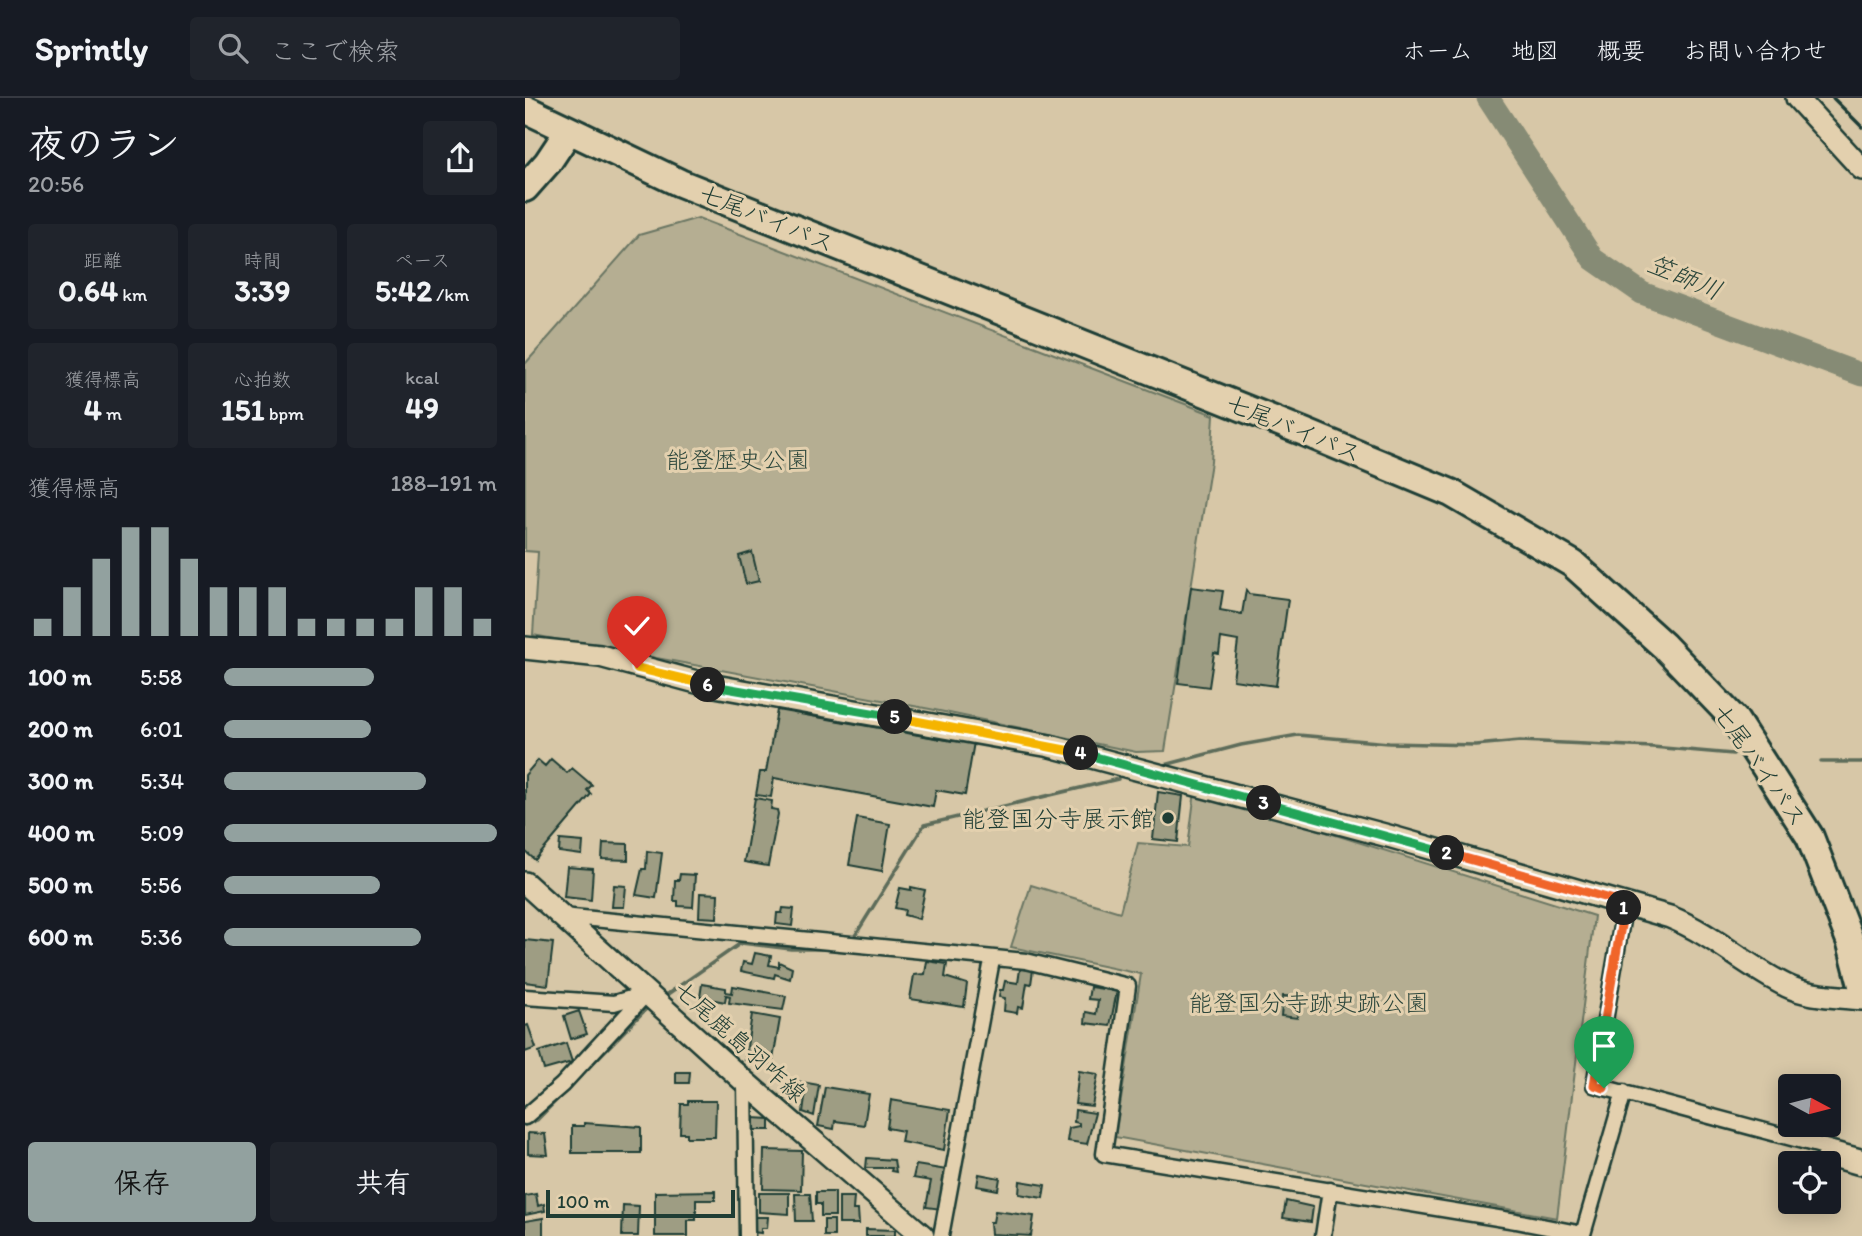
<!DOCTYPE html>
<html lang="ja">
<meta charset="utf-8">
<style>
:root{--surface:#171b24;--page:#20242c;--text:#f1f3f6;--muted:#9ea1a6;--line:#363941;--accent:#92a19f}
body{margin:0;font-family:Itim,"Klee One",sans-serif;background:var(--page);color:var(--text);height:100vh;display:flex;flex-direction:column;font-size:26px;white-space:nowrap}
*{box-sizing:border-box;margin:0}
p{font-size:23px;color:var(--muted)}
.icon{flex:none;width:38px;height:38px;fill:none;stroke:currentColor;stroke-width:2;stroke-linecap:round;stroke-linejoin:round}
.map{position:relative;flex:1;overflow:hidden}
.panel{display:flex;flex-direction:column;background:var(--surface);width:525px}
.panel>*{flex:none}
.needle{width:46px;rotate:97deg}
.fabs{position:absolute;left:1253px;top:976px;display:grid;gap:14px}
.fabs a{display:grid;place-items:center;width:63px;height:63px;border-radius:7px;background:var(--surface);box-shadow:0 4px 18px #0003;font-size:35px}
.scale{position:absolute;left:21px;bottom:18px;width:189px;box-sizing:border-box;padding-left:7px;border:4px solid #1f3d34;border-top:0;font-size:19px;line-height:24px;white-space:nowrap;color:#1f3d34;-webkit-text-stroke:5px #e3d0ae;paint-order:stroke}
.pin{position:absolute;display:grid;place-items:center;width:60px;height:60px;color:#fff;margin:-72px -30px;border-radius:50% 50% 50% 0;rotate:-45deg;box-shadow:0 0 7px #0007}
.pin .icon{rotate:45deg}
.km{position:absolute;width:35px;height:35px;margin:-18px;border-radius:50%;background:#222;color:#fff;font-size:19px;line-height:35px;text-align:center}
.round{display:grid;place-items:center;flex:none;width:74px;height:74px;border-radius:7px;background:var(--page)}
.headline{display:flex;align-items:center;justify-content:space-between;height:119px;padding:0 28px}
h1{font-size:38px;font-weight:700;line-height:52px}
.stats{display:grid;grid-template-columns:repeat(3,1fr);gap:10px;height:119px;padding:7px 28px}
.stats div{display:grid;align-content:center;border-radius:7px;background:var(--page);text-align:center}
.stats b{font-size:30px;font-weight:700}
.stats small{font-size:19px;font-weight:400}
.stats p{font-size:19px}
.chart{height:196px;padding:14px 28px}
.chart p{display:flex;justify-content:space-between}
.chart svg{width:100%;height:126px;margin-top:7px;stroke:var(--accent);stroke-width:6}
.primary-button{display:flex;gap:14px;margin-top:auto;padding:14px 28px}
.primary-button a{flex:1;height:80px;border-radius:7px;background:var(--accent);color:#111;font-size:28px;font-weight:700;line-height:80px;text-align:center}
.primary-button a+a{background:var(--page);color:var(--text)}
ul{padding:0 28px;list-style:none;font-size:23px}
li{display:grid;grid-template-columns:112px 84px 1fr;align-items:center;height:52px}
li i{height:18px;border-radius:9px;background:var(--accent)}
header{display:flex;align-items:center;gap:42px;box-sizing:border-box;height:98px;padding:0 35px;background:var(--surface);border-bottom:2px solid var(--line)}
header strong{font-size:33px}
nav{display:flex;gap:38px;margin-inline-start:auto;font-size:24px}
.search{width:490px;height:63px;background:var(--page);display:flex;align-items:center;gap:18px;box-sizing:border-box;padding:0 24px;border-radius:7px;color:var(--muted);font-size:26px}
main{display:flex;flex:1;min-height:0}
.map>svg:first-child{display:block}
.green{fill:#b5ae92;stroke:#6a7663;stroke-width:2}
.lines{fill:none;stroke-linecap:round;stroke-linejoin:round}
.stream{stroke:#5d6c5a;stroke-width:3.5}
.river{stroke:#868b74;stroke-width:23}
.building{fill:#9e9d83;stroke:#1f3d34;stroke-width:2}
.street-casing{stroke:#1f3d34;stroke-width:19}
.secondary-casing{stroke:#1f3d34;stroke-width:26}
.highway-casing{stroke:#1f3d34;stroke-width:32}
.street{stroke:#e3d0ae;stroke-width:14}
.secondary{stroke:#e3d0ae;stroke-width:21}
.highway{stroke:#e3d0ae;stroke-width:26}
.rail{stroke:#1f3d34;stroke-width:3.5}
.split-1-casing{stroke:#fff;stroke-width:14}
.split-2-casing{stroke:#fff;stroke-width:14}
.split-3-casing{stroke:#fff;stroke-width:14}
.split-4-casing{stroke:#fff;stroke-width:14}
.split-5-casing{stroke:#fff;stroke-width:14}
.split-6-casing{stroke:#fff;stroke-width:14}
.split-7-casing{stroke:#fff;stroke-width:14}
.split-1{stroke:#f0652b;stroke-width:9}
.split-2{stroke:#f0652b;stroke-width:9}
.split-3{stroke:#22a559;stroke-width:9}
.split-4{stroke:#22a559;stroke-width:9}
.split-5{stroke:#f5b400;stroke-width:9}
.split-6{stroke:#22a559;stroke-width:9}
.split-7{stroke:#f5b400;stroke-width:9}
.poi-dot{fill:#1f3d34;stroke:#e3d0ae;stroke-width:2.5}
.labels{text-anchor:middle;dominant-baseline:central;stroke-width:6;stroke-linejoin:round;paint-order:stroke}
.street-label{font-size:24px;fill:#1f3d34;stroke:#e3d0ae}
.park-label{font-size:24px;fill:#2e483d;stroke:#e3d0ae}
.poi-label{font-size:24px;fill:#1f3d34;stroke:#e3d0ae;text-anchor:end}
.water-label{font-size:26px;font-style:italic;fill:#29453a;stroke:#e3d0ae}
</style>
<header>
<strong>Sprintly</strong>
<div class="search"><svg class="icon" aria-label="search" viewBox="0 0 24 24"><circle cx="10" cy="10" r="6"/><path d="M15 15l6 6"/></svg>ここで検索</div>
<nav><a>ホーム</a><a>地図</a><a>概要</a><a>お問い合わせ</a></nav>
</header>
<main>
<section class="panel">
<div class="headline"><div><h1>夜のラン</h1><p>20:56</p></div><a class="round"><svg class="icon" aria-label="share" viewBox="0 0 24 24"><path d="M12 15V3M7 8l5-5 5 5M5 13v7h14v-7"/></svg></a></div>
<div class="stats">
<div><p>距離</p><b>0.64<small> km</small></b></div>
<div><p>時間</p><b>3:39</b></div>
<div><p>ペース</p><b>5:42<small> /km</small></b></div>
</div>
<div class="stats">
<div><p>獲得標高</p><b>4<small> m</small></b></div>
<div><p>心拍数</p><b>151<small> bpm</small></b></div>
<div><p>kcal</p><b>49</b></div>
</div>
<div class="chart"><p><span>獲得標高</span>188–191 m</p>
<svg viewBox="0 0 160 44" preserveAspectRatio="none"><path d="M5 44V38M15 44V27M25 44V17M35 44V6M45 44V6M55 44V17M65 44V27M75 44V27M85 44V27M95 44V38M105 44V38M115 44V38M125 44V38M135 44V27M145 44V27M155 44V38"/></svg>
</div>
<ul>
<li><b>100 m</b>5:58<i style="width:55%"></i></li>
<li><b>200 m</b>6:01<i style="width:54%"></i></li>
<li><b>300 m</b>5:34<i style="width:74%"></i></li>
<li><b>400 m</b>5:09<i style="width:100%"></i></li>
<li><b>500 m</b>5:56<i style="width:57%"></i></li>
<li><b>600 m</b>5:36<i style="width:72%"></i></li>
</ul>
<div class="primary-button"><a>保存</a><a>共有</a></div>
</section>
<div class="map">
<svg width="1337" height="1138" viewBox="0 0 1337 1138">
<rect width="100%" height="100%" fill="#d7c7a7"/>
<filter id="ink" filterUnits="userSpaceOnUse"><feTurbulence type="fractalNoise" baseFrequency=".0143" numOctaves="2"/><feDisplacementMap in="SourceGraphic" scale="14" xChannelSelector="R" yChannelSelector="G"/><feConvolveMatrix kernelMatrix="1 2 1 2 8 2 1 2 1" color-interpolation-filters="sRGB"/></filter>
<g filter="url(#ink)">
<!-- green -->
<path class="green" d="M 173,120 L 689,317 L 686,364 L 640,653 L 611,654 L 405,611 L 8,537 L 13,454 L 0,453 L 0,266 L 114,137 Z
M 670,693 L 1069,818 L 1032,1120 L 590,1039 L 616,876 L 486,849 L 506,787 L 595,814 L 613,745 L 663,749 Z"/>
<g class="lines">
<!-- stream -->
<path class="stream" d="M 1296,664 L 1337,664
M 636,668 L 716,647 L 773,637 L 864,645 L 950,647 L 995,643 L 1127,649 L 1208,656
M 328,841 L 399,727 L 593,681
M 137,900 L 216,845 L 266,851 L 311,851
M 0,1027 L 12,1022 L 124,908"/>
<!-- river -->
<path class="river" d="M 963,0 L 1068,161 L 1117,195 L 1337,277"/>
</g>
<!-- building -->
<path class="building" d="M 227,454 L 234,483 L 221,486 L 214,458 Z
M 666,489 L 698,493 L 695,512 L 717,516 L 721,492 L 724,496 L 763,501 L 751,588 L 708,582 L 713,543 L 696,540 L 694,556 L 689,555 L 684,589 L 653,585 Z
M 252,612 L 428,643 L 429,640 L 449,644 L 440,697 L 411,692 L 408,709 L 249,680 L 246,699 L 231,697 L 235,674 L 241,674 Z
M 26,661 L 42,675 L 47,670 L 67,687 L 62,692 L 66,696 L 10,762 L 0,753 L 0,677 L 13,662 L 20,668 Z
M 633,694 L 658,698 L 653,744 L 628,741 Z
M 230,700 L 247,703 L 246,711 L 252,712 L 253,716 L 243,768 L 219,764 Z
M 332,720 L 365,726 L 357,773 L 324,767 Z
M 35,742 L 58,744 L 57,757 L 34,754 Z
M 78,745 L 103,746 L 103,762 L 77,761 Z
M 122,753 L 137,755 L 131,800 L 111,797 L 117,771 L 121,771 Z
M 42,769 L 68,771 L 66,802 L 39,799 Z
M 155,776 L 170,777 L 168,809 L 153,808 L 153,803 L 149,803 L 150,782 L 154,782 Z
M 89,787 L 101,788 L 99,809 L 87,809 Z
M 386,789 L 400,792 L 394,821 L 379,817 L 380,812 L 370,810 L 375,790 L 386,792 Z
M 175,795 L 193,796 L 192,820 L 174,819 Z
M 258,810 L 269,811 L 267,828 L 251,826 L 252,815 L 257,815 Z
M 0,842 L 28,845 L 23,887 L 0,884 Z
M 230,855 L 246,858 L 244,867 L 254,869 L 254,864 L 267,870 L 265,881 L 250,876 L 249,880 L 216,873 L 218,864 L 227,866 Z
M 402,863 L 422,866 L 420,879 L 442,886 L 439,909 L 385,901 L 389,877 L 400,876 Z
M 495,871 L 508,872 L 506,886 L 502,885 L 498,910 L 493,909 L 492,915 L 479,913 L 480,900 L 474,899 L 475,892 L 478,892 L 480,883 L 493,885 Z
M 177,886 L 201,890 L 201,894 L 207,895 L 208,888 L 261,898 L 258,912 L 204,905 L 205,898 L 201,897 L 200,904 L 175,899 Z
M 565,889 L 592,893 L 585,928 L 560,925 L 561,914 L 571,916 L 573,902 L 563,901 Z
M 758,898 L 774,899 L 772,920 L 756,918 Z
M 54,913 L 62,936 L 46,941 L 39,918 Z
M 227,916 L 255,921 L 247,967 L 220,962 Z
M 3,927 L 11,950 L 0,954 L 0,928 Z
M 41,945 L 47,964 L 19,972 L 14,954 Z
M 554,973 L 573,976 L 567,1008 L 550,1006 Z
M 151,974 L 165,974 L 164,985 L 151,985 Z
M 265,982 L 294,987 L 289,1018 L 278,1014 L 280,999 L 263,996 Z
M 300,989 L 344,996 L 339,1027 L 310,1023 L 309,1031 L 293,1028 Z
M 366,1002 L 425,1012 L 419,1052 L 376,1044 L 378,1033 L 362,1030 Z
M 163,1003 L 191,1003 L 190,1039 L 162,1039 L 162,1035 L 155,1035 L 156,1006 L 163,1006 Z
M 550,1012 L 570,1015 L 562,1046 L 542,1043 L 544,1030 L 554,1028 L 554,1025 L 549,1024 Z
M 228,1020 L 245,1021 L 245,1032 L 228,1032 Z
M 59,1025 L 116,1029 L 116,1055 L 47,1055 L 47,1028 L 59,1028 Z
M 3,1035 L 20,1036 L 23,1057 L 3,1056 Z
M 239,1052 L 277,1053 L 276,1092 L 238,1091 Z
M 342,1060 L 369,1062 L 371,1074 L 366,1073 L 367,1070 L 341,1070 Z
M 391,1067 L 422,1072 L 416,1111 L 401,1109 L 406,1083 L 388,1080 Z
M 454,1076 L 475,1080 L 473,1092 L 452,1088 Z
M 495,1083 L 520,1087 L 518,1100 L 494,1096 Z
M 190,1093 L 190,1102 L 171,1102 L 171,1122 L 163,1122 L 163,1138 L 130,1138 L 130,1094 Z
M 291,1094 L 310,1094 L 310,1118 L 296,1118 L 296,1106 L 291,1106 Z
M 234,1095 L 264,1095 L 264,1116 L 234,1114 Z
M 11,1096 L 13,1108 L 19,1106 L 20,1113 L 0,1117 L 0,1098 Z
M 270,1096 L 285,1096 L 287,1123 L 271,1123 Z
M 314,1099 L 329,1099 L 328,1112 L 333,1112 L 334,1126 L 314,1126 Z
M 761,1103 L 788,1109 L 786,1124 L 758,1120 Z
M 98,1107 L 114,1108 L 113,1138 L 97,1138 Z
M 470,1113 L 509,1118 L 506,1138 L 466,1136 L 465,1124 L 468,1124 Z
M 229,1119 L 243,1119 L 242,1130 L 236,1130 L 236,1135 L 228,1134 Z
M 18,1120 L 18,1138 L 0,1138 L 0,1123 Z
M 299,1122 L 309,1122 L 309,1138 L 299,1138 Z
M 341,1131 L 370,1132 L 370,1138 L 341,1138 Z"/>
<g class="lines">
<defs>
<path id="street" d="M 1100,805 L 1069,987 L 1337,1059
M 37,818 L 501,863 L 603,888 L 579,1056 L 991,1123 L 1058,1136 L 1099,994
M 0,899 L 89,905 L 119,896
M 220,984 L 222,1138
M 0,1019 L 37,987 L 122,895
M 1299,1059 L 1334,1069
M 416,1138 L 467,862
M 798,1138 L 805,1092"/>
<path id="secondary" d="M 1272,0 L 1337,71
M 0,550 L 75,558 L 179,586 L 525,648 L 867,739 L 1145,819 C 1189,837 1221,868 1262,888 C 1285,899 1313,898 1337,901
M 0,785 L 220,984 L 398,1138"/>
<path id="highway" d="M 0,11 L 155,85 L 779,334 L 926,395 L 1048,466 L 1139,548 L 1210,622 L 1285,739 L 1326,845 L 1337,887
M 0,90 L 23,64 L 43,34"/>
</defs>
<!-- street casing -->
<use href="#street" class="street-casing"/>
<!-- secondary casing -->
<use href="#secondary" class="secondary-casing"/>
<!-- highway casing -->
<use href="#highway" class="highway-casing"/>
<!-- street -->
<use href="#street" class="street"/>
<!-- secondary -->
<use href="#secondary" class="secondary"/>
<!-- highway -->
<use href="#highway" class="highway"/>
<!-- rail -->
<path class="rail" d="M 1308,0 L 1337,29"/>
</g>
</g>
<g class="lines" filter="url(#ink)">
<defs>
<path id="split-1" d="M 1079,990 L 1069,987 L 1099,810"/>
<path id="split-2" d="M 922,755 L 1100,805 L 1099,810"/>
<path id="split-3" d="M 739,705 L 922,755"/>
<path id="split-4" d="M 556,655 L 739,705"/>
<path id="split-5" d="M 370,619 L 556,655"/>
<path id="split-6" d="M 183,587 L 370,619"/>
<path id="split-7" d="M 112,570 L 183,587"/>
</defs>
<!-- split-1 casing -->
<use href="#split-1" class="split-1-casing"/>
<!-- split-2 casing -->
<use href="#split-2" class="split-2-casing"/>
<!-- split-3 casing -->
<use href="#split-3" class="split-3-casing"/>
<!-- split-4 casing -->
<use href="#split-4" class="split-4-casing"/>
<!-- split-5 casing -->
<use href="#split-5" class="split-5-casing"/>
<!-- split-6 casing -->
<use href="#split-6" class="split-6-casing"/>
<!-- split-7 casing -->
<use href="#split-7" class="split-7-casing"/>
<!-- split-1 -->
<use href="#split-1" class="split-1"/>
<!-- split-2 -->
<use href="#split-2" class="split-2"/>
<!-- split-3 -->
<use href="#split-3" class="split-3"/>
<!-- split-4 -->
<use href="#split-4" class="split-4"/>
<!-- split-5 -->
<use href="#split-5" class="split-5"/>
<!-- split-6 -->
<use href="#split-6" class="split-6"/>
<!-- split-7 -->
<use href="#split-7" class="split-7"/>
</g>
<!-- markers -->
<circle class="poi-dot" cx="643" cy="720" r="7"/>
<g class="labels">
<!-- street labels -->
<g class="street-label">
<text transform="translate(242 120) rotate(22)">七尾バイパス</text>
<text transform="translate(769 330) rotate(22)">七尾バイパス</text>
<text transform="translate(1235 667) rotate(55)">七尾バイパス</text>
<text transform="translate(215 943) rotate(42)">七尾鹿島羽咋線</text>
</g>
<!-- park labels -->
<g class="park-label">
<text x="213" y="361">能登歴史公園</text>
<text x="784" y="904">能登国分寺跡史跡公園</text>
</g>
<!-- poi labels -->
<g class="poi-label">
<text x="629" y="720">能登国分寺展示館</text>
</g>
<!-- water labels -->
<g class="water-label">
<text transform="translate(1160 179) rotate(23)">笠師川</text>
</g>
</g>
</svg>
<div class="fabs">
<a><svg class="needle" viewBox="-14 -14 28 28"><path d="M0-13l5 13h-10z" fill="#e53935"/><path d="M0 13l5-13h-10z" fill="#9ea1a6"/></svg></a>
<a><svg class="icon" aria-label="locate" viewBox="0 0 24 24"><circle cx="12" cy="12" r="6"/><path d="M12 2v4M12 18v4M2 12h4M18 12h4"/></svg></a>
</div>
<div class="scale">100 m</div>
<div class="pin" style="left:1079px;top:990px;background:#1e9e55"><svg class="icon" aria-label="arrive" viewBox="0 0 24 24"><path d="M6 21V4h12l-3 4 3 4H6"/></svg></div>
<div class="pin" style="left:112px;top:570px;background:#d93025"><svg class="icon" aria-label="check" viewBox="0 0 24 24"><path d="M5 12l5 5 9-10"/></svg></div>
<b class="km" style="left:1099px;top:810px">1</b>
<b class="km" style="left:922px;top:755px">2</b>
<b class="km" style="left:739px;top:705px">3</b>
<b class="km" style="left:556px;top:655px">4</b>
<b class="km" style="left:370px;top:619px">5</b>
<b class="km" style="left:183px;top:587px">6</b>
</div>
</main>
